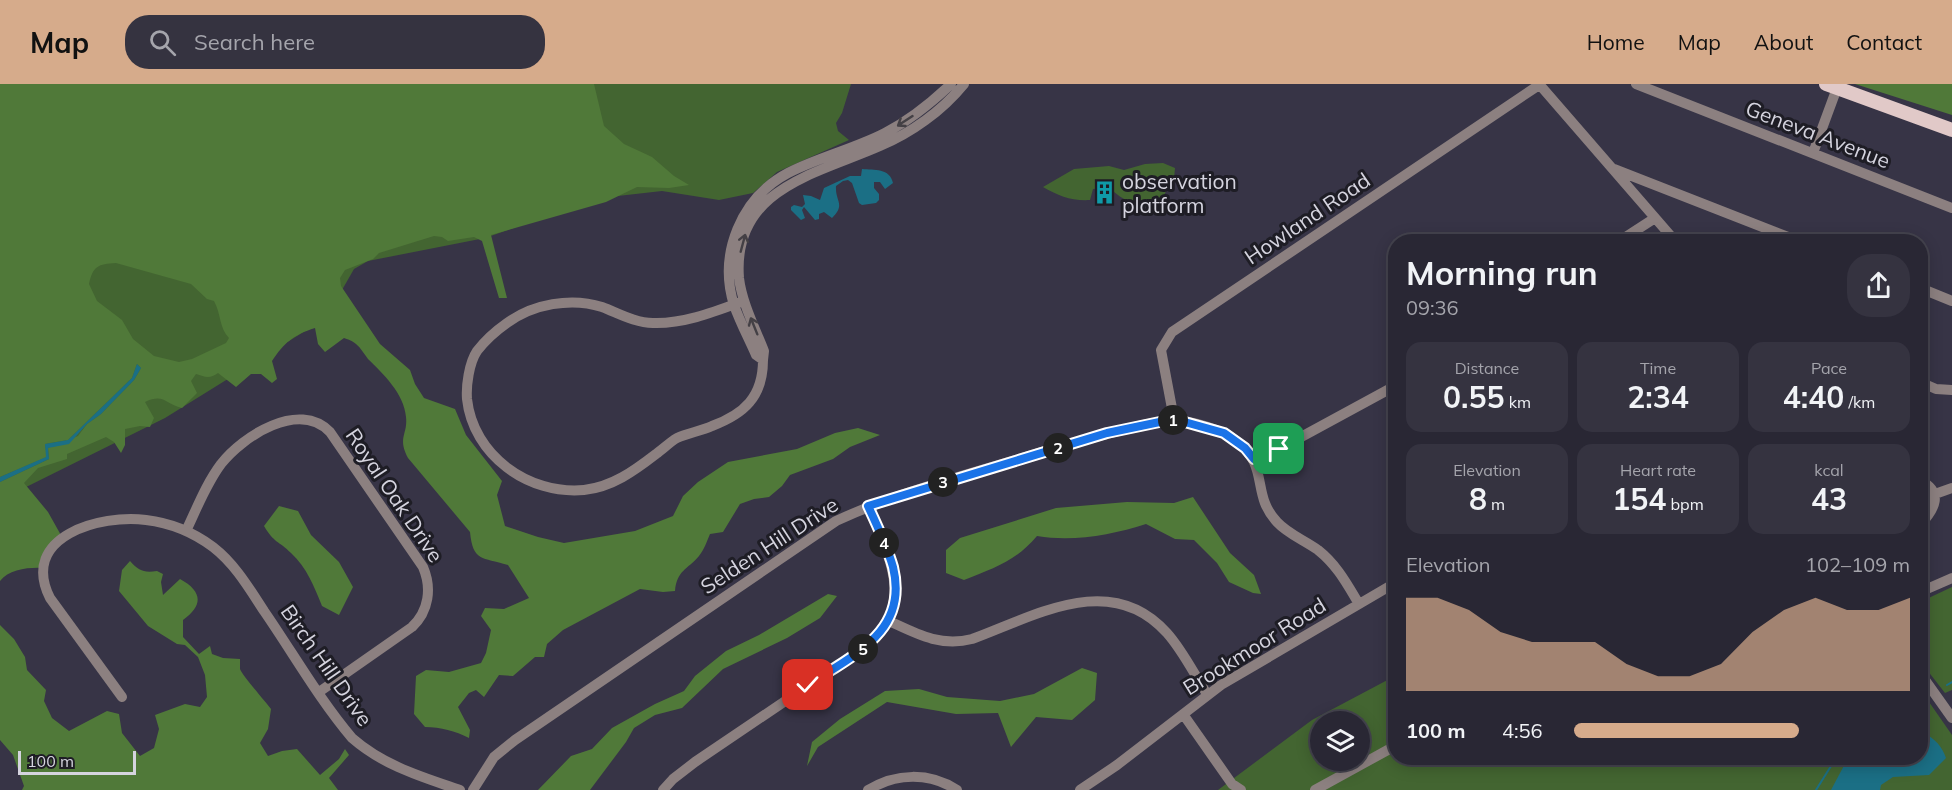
<!DOCTYPE html>
<meta charset="utf-8">
<style>
:root{--surface:#292734;--page:#353340;--text:#f1f3f6;--muted:#a5a5ac;--line:#45444f;--accent:#d6ab8b}
body{margin:0;font-family:Mulish,sans-serif;background:var(--page);color:var(--text);height:100vh;display:flex;flex-direction:column;font-size:22px;white-space:nowrap}
*{box-sizing:border-box;margin:0}
p{font-size:20px;color:var(--muted)}
.icon{flex:none;width:33px;height:33px;fill:none;stroke:currentColor;stroke-width:2;stroke-linecap:round;stroke-linejoin:round}
.map{position:relative;flex:1;overflow:hidden}
.drawer{position:absolute;left:1388px;top:150px;width:540px;height:531px;display:flex;flex-direction:column;background:var(--surface);border-radius:24px;box-shadow:0 3px 15px #0003,0 0 0 2px var(--line)}
.drawer>*{flex:none}
.controls{position:absolute;left:1310px;top:627px;display:grid;gap:12px}
.controls a{display:grid;place-items:center;width:60px;height:60px;border-radius:50%;background:var(--surface);box-shadow:0 3px 15px #0003,0 0 0 2px var(--line);font-size:30px}
.scale{position:absolute;left:18px;bottom:15px;width:118px;box-sizing:border-box;padding-left:6px;border:3px solid #d5d4df;border-top:0;font-size:16px;line-height:21px;white-space:nowrap;color:#d5d4df;-webkit-text-stroke:4px #1e1d25;paint-order:stroke}
.pin{position:absolute;display:grid;place-items:center;width:51px;height:51px;color:#fff;margin:-26px;border-radius:12px;box-shadow:0 3px 9px #0006}
.km{position:absolute;width:30px;height:30px;margin:-15px;border-radius:50%;background:#222;color:#fff;font-size:16px;line-height:30px;text-align:center}
.round{display:grid;place-items:center;flex:none;width:63px;height:63px;border-radius:24px;background:var(--page)}
.overview{display:flex;align-items:center;justify-content:space-between;height:102px;padding:0 18px}
h1{font-size:33px;font-weight:700;line-height:45px}
.metrics{display:grid;grid-template-columns:repeat(3,1fr);gap:9px;height:102px;padding:6px 18px}
.metrics div{display:grid;align-content:center;border-radius:15px;background:var(--page);text-align:center}
.metrics b{font-size:30px;font-weight:700}
.metrics small{font-size:16px;font-weight:400}
.metrics p{font-size:16px}
.chart{height:168px;padding:12px 18px}
.chart p{display:flex;justify-content:space-between}
.chart svg{width:100%;height:108px;margin-top:6px;fill:var(--accent);opacity:.7}
ul{padding:0 18px;list-style:none;font-size:20px}
li{display:grid;grid-template-columns:96px 72px 1fr;align-items:center;height:45px}
li i{height:15px;border-radius:8px;background:var(--accent)}
header{display:flex;align-items:center;gap:36px;box-sizing:border-box;height:84px;padding:0 30px;background:var(--accent);color:#111}
header strong{font-size:28px}
nav{display:flex;gap:33px;margin-inline-start:auto;font-size:21px}
.search{width:420px;height:54px;background:var(--page);display:flex;align-items:center;gap:15px;box-sizing:border-box;padding:0 21px;border-radius:24px;color:var(--muted);font-size:22px}
.map>svg:first-child{display:block}
.green{fill:#436531;fill-rule:evenodd}
.forest{fill:#507939;fill-rule:evenodd}
.water{fill:#1b6f85}
.lines{fill:none;stroke-linecap:round;stroke-linejoin:round}
.stream{stroke:#1b6f85;stroke-width:2}
.minor{stroke:#8c8080;stroke-width:10}
.major{stroke:#e1c9c8;stroke-width:14}
.oneway{stroke:#444045}
.route-casing{stroke:#fff;stroke-width:12}
.route{stroke:#1a73e8;stroke-width:8}
.labels{text-anchor:middle;dominant-baseline:central;stroke-width:6;stroke-linejoin:round;paint-order:stroke}
.street-label{font-size:21px;fill:#d5d4df;stroke:#1e1d25}
.poi-label{font-size:21px;fill:#d5d4df;stroke:#1e1d25;text-anchor:start}
</style>
<header>
<strong>Map</strong>
<div class="search"><svg class="icon" aria-label="search" viewBox="0 0 24 24"><circle cx="10" cy="10" r="6"/><path d="M15 15l6 6"/></svg>Search here</div>
<nav><a>Home</a><a>Map</a><a>About</a><a>Contact</a></nav>
</header>
<div class="map">
<svg width="1952" height="706" viewBox="0 0 1952 706">
<rect width="100%" height="100%" fill="#373446"/>
<!-- green -->
<path class="green" d="M 0,0 L 851,0 L 842,29 L 836,39 L 838,47 L 849,56 L 777,88 L 753,109 L 719,116 L 662,107 L 600,114 L 485,154 L 368,177 L 354,185 L 326,234 L 165,334 L 0,416 Z
M 1163,79 L 1175,84 L 1174,95 C 1165,104 1165,114 1157,124 C 1139,123 1122,117 1110,104 L 1093,105 L 1090,116 C 1071,117 1059,112 1043,103 L 1074,85 L 1109,82 L 1124,86 L 1145,80 Z
M 1952,503 L 1952,606 L 1945,609 L 1920,577 L 1920,518 Z
M 1395,592 L 1395,674 L 1920,674 L 1920,605 L 1952,651 L 1952,706 L 1218,706 L 1312,636 ZM 1320,638 L 1359,638 L 1359,676 L 1320,676 Z"/>
<!-- forest -->
<path class="forest" d="M 0,0 L 594,0 L 604,42 L 624,60 L 652,73 L 674,92 L 689,101 L 669,104 L 637,103 L 606,118 L 491,151 L 507,214 L 499,214 L 482,157 L 474,153 L 448,157 L 442,153 L 434,152 L 379,169 L 373,175 L 345,186 L 340,194 L 341,202 L 380,260 L 410,286 L 415,300 L 424,314 L 455,325 L 466,351 L 502,397 L 497,411 L 505,442 L 538,453 L 564,459 L 635,447 L 673,432 L 683,412 L 698,398 L 728,378 L 797,365 L 835,349 L 858,344 L 880,351 L 850,363 L 833,375 L 790,391 L 782,402 L 769,413 L 754,415 L 740,420 L 723,448 L 710,450 C 707,457 704,466 699,472 C 687,486 677,486 675,507 L 663,508 L 640,505 L 563,546 L 547,560 L 544,573 L 535,573 L 513,592 L 499,591 L 484,613 L 476,606 L 469,609 L 458,623 L 470,646 L 469,654 C 455,647 441,643 425,643 L 414,630 L 416,592 L 426,586 L 449,588 L 481,579 L 486,569 L 491,546 L 481,532 L 485,524 L 504,525 L 529,514 L 508,481 C 482,473 473,478 470,448 L 408,374 C 397,353 408,351 406,333 C 404,309 383,290 368,275 C 364,270 361,264 356,260 C 353,257 347,255 344,254 L 325,268 L 318,260 L 315,244 C 293,251 284,259 272,277 L 277,295 L 272,299 L 261,290 L 251,290 L 236,303 L 218,289 C 210,295 205,293 196,290 L 191,297 L 197,309 L 182,324 C 165,320 164,309 145,318 L 154,334 L 150,343 L 140,342 L 125,345 L 125,361 L 121,369 L 114,358 L 106,353 L 67,370 L 67,375 L 38,384 L 24,399 L 48,428 L 62,453 L 44,484 C 30,483 9,485 0,497 L 0,398 L 49,375 L 48,364 L 78,352 L 87,340 L 101,330 L 134,296 L 141,284 L 137,280 L 132,294 L 68,356 L 45,360 L 47,373 L 0,393 ZM 116,179 L 191,200 L 207,215 L 214,217 C 221,229 219,244 229,254 L 226,259 L 192,275 L 179,278 L 154,272 L 133,255 L 122,236 L 97,217 L 89,200 C 93,182 98,180 116,179 Z
M 1855,0 L 1952,0 L 1952,31 Z
M 1193,413 L 1230,469 L 1254,491 L 1261,510 L 1253,509 L 1229,498 L 1217,479 L 1194,456 L 1175,455 L 1146,440 C 1112,451 1073,458 1037,452 C 1016,477 994,484 964,496 L 946,489 L 946,466 L 960,454 L 1056,424 L 1127,418 L 1174,419 Z
M 279,422 L 298,427 L 311,451 L 339,478 L 353,503 L 339,531 L 322,522 C 314,502 307,484 291,469 C 279,457 274,459 264,442 Z
M 130,477 C 139,487 144,489 157,487 L 163,490 L 161,498 L 163,511 L 180,495 C 202,507 204,521 183,536 L 183,553 L 199,570 L 210,562 L 212,570 L 223,574 L 240,575 C 240,577 240,583 240,585 C 242,591 265,617 271,625 L 268,645 L 260,659 L 268,672 L 282,667 L 297,665 L 320,691 L 339,675 L 345,665 L 349,671 L 329,694 L 338,706 L 22,706 L 24,702 L 13,671 L 0,656 L 0,541 L 14,555 L 25,573 L 27,586 L 46,606 L 44,617 L 52,634 L 69,647 L 107,627 L 119,630 L 122,649 L 140,672 L 154,664 L 159,645 L 155,631 L 185,620 L 200,623 L 207,613 L 205,591 L 198,573 L 185,561 L 177,560 L 148,542 L 119,507 L 122,486 Z
M 828,510 L 837,512 L 820,534 L 787,554 L 723,585 L 682,624 L 655,631 L 634,644 L 626,658 L 590,706 L 538,706 L 571,672 L 592,665 L 612,644 L 655,620 L 684,607 L 695,592 L 726,567 L 759,551 Z
M 1082,584 L 1097,589 L 1095,616 L 1072,636 L 1036,633 L 1011,663 L 998,629 L 956,630 L 887,618 L 818,663 L 807,682 L 812,658 L 840,635 L 885,607 L 919,605 L 947,613 L 1000,617 L 1034,610 Z"/>
<!-- water -->
<path class="water" d="M 862,85 C 874,86 890,84 893,99 L 885,105 L 880,98 L 874,98 L 874,104 L 879,110 L 879,116 L 876,119 L 862,121 L 859,119 L 852,99 L 848,96 L 843,97 L 836,102 C 835,118 846,120 832,134 L 824,128 L 819,130 L 819,135 L 815,136 L 804,123 L 802,126 L 805,134 L 801,136 L 791,126 L 791,123 L 794,121 L 802,123 L 805,120 L 803,111 L 811,112 L 820,116 L 824,104 L 850,92 L 861,92 Z
M 137,280 L 141,284 L 134,296 L 101,330 L 87,340 L 69,360 L 48,364 L 49,375 L 0,398 L 0,393 L 46,373 L 45,360 L 68,356 L 132,294 Z
M 1920,617 L 1922,617 L 1929,630 L 1924,640 L 1924,649 C 1935,655 1942,662 1946,674 L 1929,691 L 1893,693 L 1881,701 L 1880,706 L 1831,706 L 1848,674 L 1920,674 Z"/>
<g class="lines">
<!-- stream -->
<path class="stream" d="M 1947,601 L 1952,598
M 1816,706 L 1836,674"/>
<!-- minor -->
<path class="minor" d="M 951,0 C 931,19 910,36 885,49 C 854,65 819,73 788,89 C 741,114 718,170 734,221 C 740,238 749,255 756,271 L 763,276 L 764,267 C 755,244 742,219 739,194 C 732,104 817,90 880,62 C 911,49 942,27 964,0
M 1539,0 L 1676,158
M 1636,0 L 1952,124
M 1813,69 L 1837,4
M 1614,85 L 1801,158
M 1618,158 L 1655,134
M 1920,204 L 1952,217
M 741,218 C 714,228 683,240 653,239 C 635,239 618,229 602,223 C 571,213 533,220 507,239 C 497,246 484,258 477,267 C 469,279 466,302 467,315 C 473,371 528,411 584,406 C 612,403 634,387 656,370 C 663,365 670,358 677,354 C 688,349 701,347 712,342 C 744,330 763,313 763,276
M 1920,298 L 1936,305 L 1952,306
M 1174,335 L 1161,266 L 1172,248 L 1539,1
M 1254,375 L 1279,365 L 1395,302
M 1920,396 C 1944,409 1935,425 1920,441
M 1935,410 L 1952,404
M 186,447 C 197,424 206,400 221,380 C 243,352 299,316 330,348 L 423,483 C 432,504 429,527 412,543 L 319,608
M 1920,508 L 1952,494
M 889,537 C 917,550 940,563 972,555 C 1035,532 1111,486 1167,549 C 1183,567 1194,590 1207,610
M 1920,589 L 1952,634
M 122,613 L 50,514 C 19,452 101,430 146,436 C 171,439 193,448 213,463 C 235,480 249,504 264,527 C 293,569 319,615 352,654 C 384,682 422,693 460,706
M 1183,630 L 1232,700 L 1241,706
M 473,706 L 494,673 L 515,656 L 836,437 C 905,405 979,388 1051,365 C 1084,356 1115,347 1148,340 C 1156,339 1167,335 1175,336 C 1192,337 1222,346 1235,356 C 1271,383 1250,409 1277,438 C 1288,450 1304,456 1318,466 C 1337,481 1347,500 1359,520
M 663,706 L 673,695 L 695,678 L 865,563 C 917,522 889,472 868,422
M 868,706 C 896,689 929,688 957,706
M 1080,706 L 1117,681 L 1221,601 L 1395,499
M 1315,706 L 1395,662"/>
<!-- major -->
<path class="major" d="M 1826,0 L 1952,46"/>
</g>
<!-- one-way arrows -->
<defs><path id="oneway-shaft" d="M-6 0H5M1.5-3L5.5 0L1.5 3" fill="none" stroke-width="1.6" stroke-linecap="round" stroke-linejoin="round" transform="scale(1.5)"/></defs>
<g class="oneway">
<use href="#oneway-shaft" transform="translate(905 37) rotate(147)"/>
<use href="#oneway-shaft" transform="translate(743 159) rotate(-75)"/>
<use href="#oneway-shaft" transform="translate(754 242) rotate(-112)"/>
</g>
<g class="lines">
<defs>
<path id="route" d="M 808,601 C 853,571 909,548 893,483 C 887,462 877,441 868,422 L 1107,349 L 1174,335 L 1224,349 L 1245,364 L 1254,375 L 1279,365"/>
</defs>
<!-- route casing -->
<use href="#route" class="route-casing"/>
<!-- route -->
<use href="#route" class="route"/>
</g>
<!-- icons -->
<defs>
<symbol id="building-bare" viewBox="-9 -9 18 18"><path d="M-4-6H4V6H1V3H-1V6H-4ZM-2.5-4.3h1.7v1.8h-1.7ZM.8-4.3h1.7v1.8H.8ZM-2.5-1h1.7V.8h-1.7ZM.8-1h1.7V.8H.8Z" fill="#0f9aa8" stroke="#1e1d25" stroke-width="2.5" paint-order="stroke"/></symbol>
</defs>
<g fill-rule="evenodd">
<use href="#building-bare" x="1088" y="92" width="33" height="33"/>
</g>
<g class="labels">
<!-- street labels -->
<g class="street-label">
<text transform="translate(1818 50) rotate(21)">Geneva Avenue</text>
<text transform="translate(1307 134) rotate(-34)">Howland Road</text>
<text transform="translate(395 411) rotate(56)">Royal Oak Drive</text>
<text transform="translate(769 461) rotate(-33)">Selden Hill Drive</text>
<text transform="translate(1254 562) rotate(-32)">Brookmoor Road</text>
<text transform="translate(327 581) rotate(55)">Birch Hill Drive</text>
</g>
<!-- poi labels -->
<g class="poi-label">
<text x="1122" y="97">observation<tspan x="1122" dy="24">platform</tspan></text>
</g>
</g>
</svg>
<div class="controls">
<a><svg class="icon" aria-label="layers" viewBox="0 0 24 24"><path d="M12 4l9 5-9 5-9-5zM3 14l9 5 9-5"/></svg></a>
</div>
<div class="scale">100 m</div>
<div class="pin" style="left:1279px;top:365px;background:#1e9e55"><svg class="icon" aria-label="arrive" viewBox="0 0 24 24"><path d="M6 21V4h12l-3 4 3 4H6"/></svg></div>
<div class="pin" style="left:808px;top:601px;background:#d93025"><svg class="icon" aria-label="check" viewBox="0 0 24 24"><path d="M5 12l5 5 9-10"/></svg></div>
<b class="km" style="left:1173px;top:336px">1</b>
<b class="km" style="left:1058px;top:364px">2</b>
<b class="km" style="left:943px;top:398px">3</b>
<b class="km" style="left:884px;top:459px">4</b>
<b class="km" style="left:863px;top:565px">5</b>
<section class="drawer">
<div class="overview"><div><h1>Morning run</h1><p>09:36</p></div><a class="round"><svg class="icon" aria-label="share" viewBox="0 0 24 24"><path d="M12 15V3M7 8l5-5 5 5M5 13v7h14v-7"/></svg></a></div>
<div class="metrics">
<div><p>Distance</p><b>0.55<small> km</small></b></div>
<div><p>Time</p><b>2:34</b></div>
<div><p>Pace</p><b>4:40<small> /km</small></b></div>
</div>
<div class="metrics">
<div><p>Elevation</p><b>8<small> m</small></b></div>
<div><p>Heart rate</p><b>154<small> bpm</small></b></div>
<div><p>kcal</p><b>43</b></div>
</div>
<div class="chart"><p><span>Elevation</span>102–109 m</p>
<svg viewBox="0 0 160 44" preserveAspectRatio="none"><path d="M0 44V6L10 6L20 11L30 20L40 24L50 24L60 24L70 33L80 38L90 38L100 33L110 20L120 11L130 6L140 11L150 11L160 6V44z"/></svg>
</div>
<ul>
<li><b>100 m</b>4:56<i style="width:67%"></i></li>
</ul>
</section>
</div>
